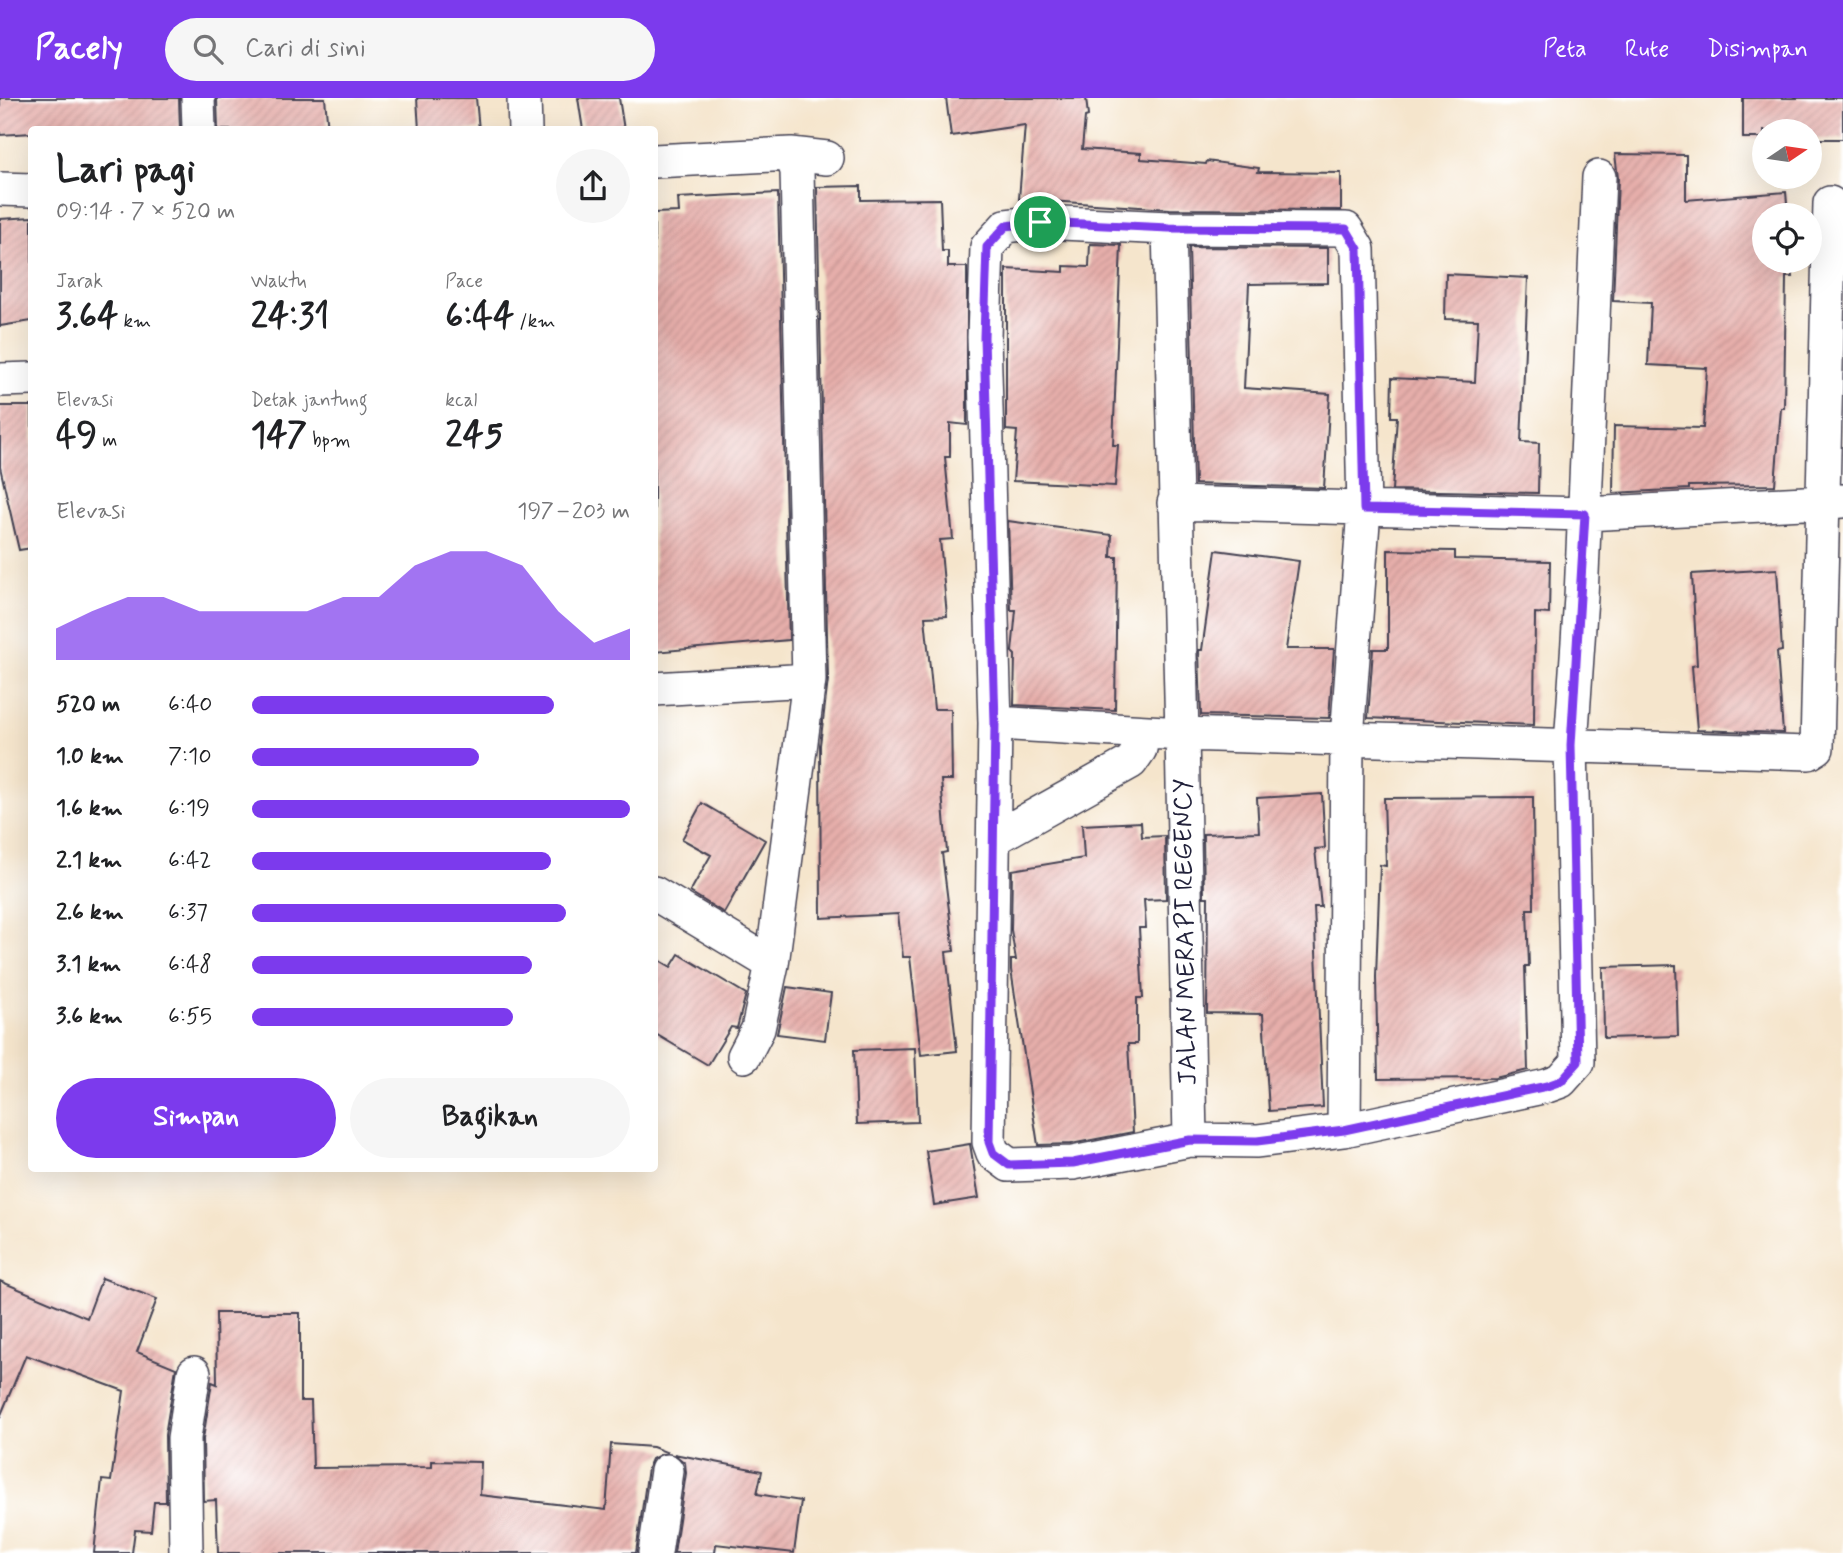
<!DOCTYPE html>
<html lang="id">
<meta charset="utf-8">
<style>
:root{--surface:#fff;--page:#f6f6f6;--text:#202124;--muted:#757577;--accent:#7c3aed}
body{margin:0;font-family:Mynerve,sans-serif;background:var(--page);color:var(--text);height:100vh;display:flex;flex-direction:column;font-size:26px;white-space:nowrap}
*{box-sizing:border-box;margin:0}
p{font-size:23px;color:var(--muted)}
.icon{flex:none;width:38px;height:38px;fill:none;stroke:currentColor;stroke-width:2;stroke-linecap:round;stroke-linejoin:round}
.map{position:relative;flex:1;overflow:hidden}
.sheet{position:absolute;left:28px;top:28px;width:630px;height:1046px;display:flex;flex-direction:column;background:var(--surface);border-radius:7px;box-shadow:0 7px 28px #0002}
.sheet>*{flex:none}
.needle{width:46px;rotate:77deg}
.controls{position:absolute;left:1752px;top:21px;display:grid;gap:14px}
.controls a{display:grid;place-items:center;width:70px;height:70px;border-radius:50%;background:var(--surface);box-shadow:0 7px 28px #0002;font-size:35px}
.pin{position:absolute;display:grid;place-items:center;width:60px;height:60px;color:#fff;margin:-30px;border:4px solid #fff;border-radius:50%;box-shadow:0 2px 7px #0007}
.round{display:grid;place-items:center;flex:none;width:74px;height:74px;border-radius:37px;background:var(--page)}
.headline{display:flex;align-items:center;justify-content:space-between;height:119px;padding:0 28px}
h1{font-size:38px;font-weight:700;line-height:52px}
.figures{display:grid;grid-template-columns:repeat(3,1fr);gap:10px;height:119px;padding:7px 28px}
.figures div{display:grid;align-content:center}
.figures b{font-size:35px;font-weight:700}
.figures small{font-size:19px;font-weight:400}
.figures p{font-size:19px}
.chart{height:196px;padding:14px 28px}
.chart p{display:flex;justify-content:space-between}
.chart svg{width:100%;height:126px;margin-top:7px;fill:var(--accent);opacity:.7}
.primary-button{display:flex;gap:14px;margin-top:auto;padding:14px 28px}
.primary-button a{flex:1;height:80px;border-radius:42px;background:var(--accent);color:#fff;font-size:28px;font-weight:700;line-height:80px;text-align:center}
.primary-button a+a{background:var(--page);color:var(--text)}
ul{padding:0 28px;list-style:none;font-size:23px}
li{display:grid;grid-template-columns:112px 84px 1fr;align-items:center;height:52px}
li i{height:18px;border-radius:9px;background:var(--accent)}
header{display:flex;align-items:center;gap:42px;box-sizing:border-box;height:98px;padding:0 35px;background:var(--accent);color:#fff}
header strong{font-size:33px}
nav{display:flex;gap:38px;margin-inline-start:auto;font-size:24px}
.search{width:490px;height:63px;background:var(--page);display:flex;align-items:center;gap:18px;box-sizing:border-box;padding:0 24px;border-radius:38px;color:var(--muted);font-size:26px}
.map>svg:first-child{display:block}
.building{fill:url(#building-hatch)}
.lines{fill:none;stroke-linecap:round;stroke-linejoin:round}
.street-casing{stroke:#423f51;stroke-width:36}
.street{stroke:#fff;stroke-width:33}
.route-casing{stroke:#fff;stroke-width:14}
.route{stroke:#7c3aed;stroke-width:9}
.labels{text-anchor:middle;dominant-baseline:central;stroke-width:5;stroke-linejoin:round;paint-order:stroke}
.street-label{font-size:26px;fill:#22223b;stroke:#fff}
</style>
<header>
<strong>Pacely</strong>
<div class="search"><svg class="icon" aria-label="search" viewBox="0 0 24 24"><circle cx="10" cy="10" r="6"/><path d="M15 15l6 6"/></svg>Cari di sini</div>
<nav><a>Peta</a><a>Rute</a><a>Disimpan</a></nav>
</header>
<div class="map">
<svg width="1843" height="1455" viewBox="0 0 1843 1455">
<defs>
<pattern id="building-hatch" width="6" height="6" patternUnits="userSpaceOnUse" patternTransform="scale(1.75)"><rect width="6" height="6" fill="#e6aeaa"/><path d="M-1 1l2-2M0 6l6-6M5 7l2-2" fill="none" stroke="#c59593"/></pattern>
</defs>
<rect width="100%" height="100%" fill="#fff"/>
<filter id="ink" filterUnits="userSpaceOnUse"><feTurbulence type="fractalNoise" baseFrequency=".0143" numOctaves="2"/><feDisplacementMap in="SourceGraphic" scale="14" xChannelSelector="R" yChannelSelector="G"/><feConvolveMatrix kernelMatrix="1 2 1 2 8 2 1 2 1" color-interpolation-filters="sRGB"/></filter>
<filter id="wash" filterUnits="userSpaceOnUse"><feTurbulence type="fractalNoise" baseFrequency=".00686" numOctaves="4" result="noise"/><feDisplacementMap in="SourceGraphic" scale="28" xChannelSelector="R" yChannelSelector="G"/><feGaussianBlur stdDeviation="1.57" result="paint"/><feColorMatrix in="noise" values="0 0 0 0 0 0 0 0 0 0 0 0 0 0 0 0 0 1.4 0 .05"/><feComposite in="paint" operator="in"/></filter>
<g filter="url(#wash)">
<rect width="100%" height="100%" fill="#f5e5cc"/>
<g id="blocks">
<!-- building -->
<path class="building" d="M 0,0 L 179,0 L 180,32 L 32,32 L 32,35 L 0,37 Z
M 217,0 L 325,0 L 328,32 L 218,32 Z
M 417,0 L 476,0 L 479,32 L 419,32 Z
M 578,0 L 619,0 L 624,32 L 583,32 Z
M 946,0 L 1086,0 L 1088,18 L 1085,19 L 1082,51 L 1141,55 L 1141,61 L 1206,66 L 1207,63 L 1259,70 L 1258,74 L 1341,75 L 1341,112 L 1170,111 L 1019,101 L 1025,27 L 951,38 Z
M 1743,0 L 1843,0 L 1843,41 L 1810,41 L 1810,33 L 1764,33 L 1764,40 L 1743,40 Z
M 1615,56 L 1686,57 L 1686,102 L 1786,94 L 1788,117 L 1764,117 L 1764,163 L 1791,163 L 1793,179 L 1786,179 L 1784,310 L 1781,310 L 1775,387 L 1689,388 L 1689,391 L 1613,395 L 1614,328 L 1703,330 L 1707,270 L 1648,267 L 1651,205 L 1613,203 L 1618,80 Z
M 861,88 L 861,102 L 940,101 L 942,153 L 948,153 L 948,169 L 967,169 L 967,327 L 950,325 L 950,359 L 945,359 L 953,441 L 940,442 L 947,518 L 925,519 L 934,611 L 951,611 L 952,682 L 941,682 L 947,754 L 942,755 L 954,853 L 946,854 L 957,953 L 921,957 L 910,859 L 903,859 L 898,816 L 821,820 L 820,647 L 828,582 L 817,89 Z
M 778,95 L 789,542 L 654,554 L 654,115 L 679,114 L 678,100 Z
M 32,119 L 32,223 L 0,228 L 0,121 Z
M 1090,146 L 1121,147 L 1113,347 L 1118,347 L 1115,388 L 1013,383 L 1017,333 L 1006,332 L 1006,171 L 1064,174 L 1064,168 L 1089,169 Z
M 1189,149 L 1328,150 L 1328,185 L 1249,186 L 1244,290 L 1330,296 L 1324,390 L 1195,386 Z
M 1446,176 L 1528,180 L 1521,344 L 1539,345 L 1538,395 L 1392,392 L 1397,319 L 1391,319 L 1392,280 L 1475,284 L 1478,222 L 1445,221 Z
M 0,308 L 32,308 L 32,450 L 19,452 L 0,369 Z
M 1008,423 L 1112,437 L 1111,459 L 1117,459 L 1115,612 L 1014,607 L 1015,557 L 1012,554 L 1016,512 L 1011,512 Z
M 1216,452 L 1299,463 L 1286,551 L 1334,551 L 1329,620 L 1201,617 L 1199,552 L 1202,552 Z
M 1388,452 L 1455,453 L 1455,461 L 1550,463 L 1549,516 L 1535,515 L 1534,627 L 1368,620 L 1373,551 L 1388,551 Z
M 1777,471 L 1782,553 L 1777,554 L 1783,635 L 1697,632 L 1692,568 L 1697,567 L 1692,476 Z
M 1322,696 L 1325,750 L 1315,751 L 1321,809 L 1314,809 L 1323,1009 L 1269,1013 L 1263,916 L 1207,915 L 1208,799 L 1204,799 L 1203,736 L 1259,734 L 1257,700 Z
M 1533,699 L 1534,811 L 1527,811 L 1529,868 L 1525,868 L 1528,972 L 1495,980 L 1378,981 L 1376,879 L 1380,767 L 1386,768 L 1384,700 Z
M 702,705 L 765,742 L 724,815 L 690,794 L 711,757 L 682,741 Z
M 1141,724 L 1142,739 L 1165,738 L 1166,801 L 1144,802 L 1146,830 L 1139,830 L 1143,900 L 1137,900 L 1137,946 L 1128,946 L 1133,1034 L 1071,1046 L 1038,1047 L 1011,872 L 1011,862 L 1016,862 L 1011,832 L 1012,772 L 1084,760 L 1082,727 Z
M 679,856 L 746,896 L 737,930 L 731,929 L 708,967 L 654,935 L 654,859 L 671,869 Z
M 1676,867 L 1678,938 L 1604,940 L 1603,869 Z
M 787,889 L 831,895 L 825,942 L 777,936 Z
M 915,950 L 918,1024 L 857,1026 L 854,952 Z
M 970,1046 L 979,1100 L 934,1107 L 926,1053 Z
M 102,1180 L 157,1201 L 137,1254 L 176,1270 L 165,1337 L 166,1404 L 154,1404 L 151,1433 L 135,1432 L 132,1455 L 94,1455 L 102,1382 L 111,1383 L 124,1293 L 26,1257 L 0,1319 L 0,1183 L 87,1220 Z
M 216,1215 L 300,1215 L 300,1303 L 311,1303 L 313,1370 L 432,1369 L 432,1363 L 481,1364 L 480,1397 L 606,1412 L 611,1346 L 653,1349 L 666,1354 L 652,1361 L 648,1370 L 636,1455 L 218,1455 L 216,1402 L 204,1403 L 203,1341 L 212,1284 L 217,1286 Z
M 674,1356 L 762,1373 L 757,1396 L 801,1403 L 794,1455 L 716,1446 L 715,1455 L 674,1455 L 686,1375 L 685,1365 Z"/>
</g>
</g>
<g filter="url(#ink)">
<use href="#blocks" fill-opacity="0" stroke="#423f51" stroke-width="2"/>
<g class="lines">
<defs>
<path id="street" d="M 198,0 L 199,32
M 524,0 L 525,32
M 654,63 L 791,56 L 827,60
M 0,91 L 32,92
M 0,282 L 32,281
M 1174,405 L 1585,416 L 1843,403
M 654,591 L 809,582
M 995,625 L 1182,636 L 1169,130
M 995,740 L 1131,664 L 1140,651 L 1143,634
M 654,795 L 772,866 L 809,582 L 797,73 L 791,56
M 744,958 L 758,931 L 772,866
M 1344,1032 L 1347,640 L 1364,411 L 1358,151 L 1346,131 L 1169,130 L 1040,124 L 1006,128 L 987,149 L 984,239 L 995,625 L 989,1044 L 993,1055 L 1009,1067 L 1073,1065 L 1190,1042 L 1257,1043 L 1344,1032 L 1547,988 L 1561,983 L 1578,964 L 1571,647 L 1581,499 L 1599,79
M 1190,1042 L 1182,636 L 1809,655 L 1817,650 L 1830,105
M 186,1455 L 184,1340 L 194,1275
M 655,1455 L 667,1373"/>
</defs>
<!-- street casing -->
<use href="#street" class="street-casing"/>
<!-- street -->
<use href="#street" class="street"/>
</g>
</g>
<g class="lines" filter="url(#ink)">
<defs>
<path id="route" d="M 1040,124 L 1169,130 L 1346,131 L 1358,151 L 1364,411 L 1585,416 L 1571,647 L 1578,964 L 1561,983 L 1547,988 L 1344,1032 L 1257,1043 L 1190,1042 L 1073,1065 L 1009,1067 L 993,1055 L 989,1044 L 995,625 L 984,239 L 987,149 L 1006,128 Z"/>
</defs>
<!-- route casing -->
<use href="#route" class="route-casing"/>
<!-- route -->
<use href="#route" class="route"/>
</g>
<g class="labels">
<!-- street labels -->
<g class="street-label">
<text transform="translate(1186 834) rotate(-91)">JALAN MERAPI REGENCY</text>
</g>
</g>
</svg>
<div class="controls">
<a><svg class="needle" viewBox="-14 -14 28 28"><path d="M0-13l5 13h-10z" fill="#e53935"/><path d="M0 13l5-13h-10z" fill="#757577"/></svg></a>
<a><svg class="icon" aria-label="locate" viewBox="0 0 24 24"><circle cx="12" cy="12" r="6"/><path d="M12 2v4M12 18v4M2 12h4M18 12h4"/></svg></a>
</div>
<div class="pin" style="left:1040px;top:124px;background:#1e9e55"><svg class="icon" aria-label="arrive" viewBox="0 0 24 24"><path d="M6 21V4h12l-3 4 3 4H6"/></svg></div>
<section class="sheet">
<div class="headline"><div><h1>Lari pagi</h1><p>09:14 · 7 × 520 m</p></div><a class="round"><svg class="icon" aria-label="share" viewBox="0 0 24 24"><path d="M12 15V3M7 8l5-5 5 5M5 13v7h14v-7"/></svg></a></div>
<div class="figures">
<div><p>Jarak</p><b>3.64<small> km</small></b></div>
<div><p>Waktu</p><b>24:31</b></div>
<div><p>Pace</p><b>6:44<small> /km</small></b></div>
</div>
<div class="figures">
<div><p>Elevasi</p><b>49<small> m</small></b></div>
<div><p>Detak jantung</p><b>147<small> bpm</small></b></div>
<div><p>kcal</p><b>245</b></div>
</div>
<div class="chart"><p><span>Elevasi</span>197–203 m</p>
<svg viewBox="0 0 160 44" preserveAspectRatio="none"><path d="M0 44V33L10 27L20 22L30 22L40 27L50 27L60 27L70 27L80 22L90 22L100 11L110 6L120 6L130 11L140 27L150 38L160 33V44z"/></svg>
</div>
<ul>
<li><b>520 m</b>6:40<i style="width:80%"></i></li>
<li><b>1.0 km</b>7:10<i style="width:60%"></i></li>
<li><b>1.6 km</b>6:19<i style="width:100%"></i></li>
<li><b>2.1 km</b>6:42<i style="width:79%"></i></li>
<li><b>2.6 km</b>6:37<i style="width:83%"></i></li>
<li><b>3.1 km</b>6:48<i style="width:74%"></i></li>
<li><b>3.6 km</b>6:55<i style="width:69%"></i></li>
</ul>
<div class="primary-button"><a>Simpan</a><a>Bagikan</a></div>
</section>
</div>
